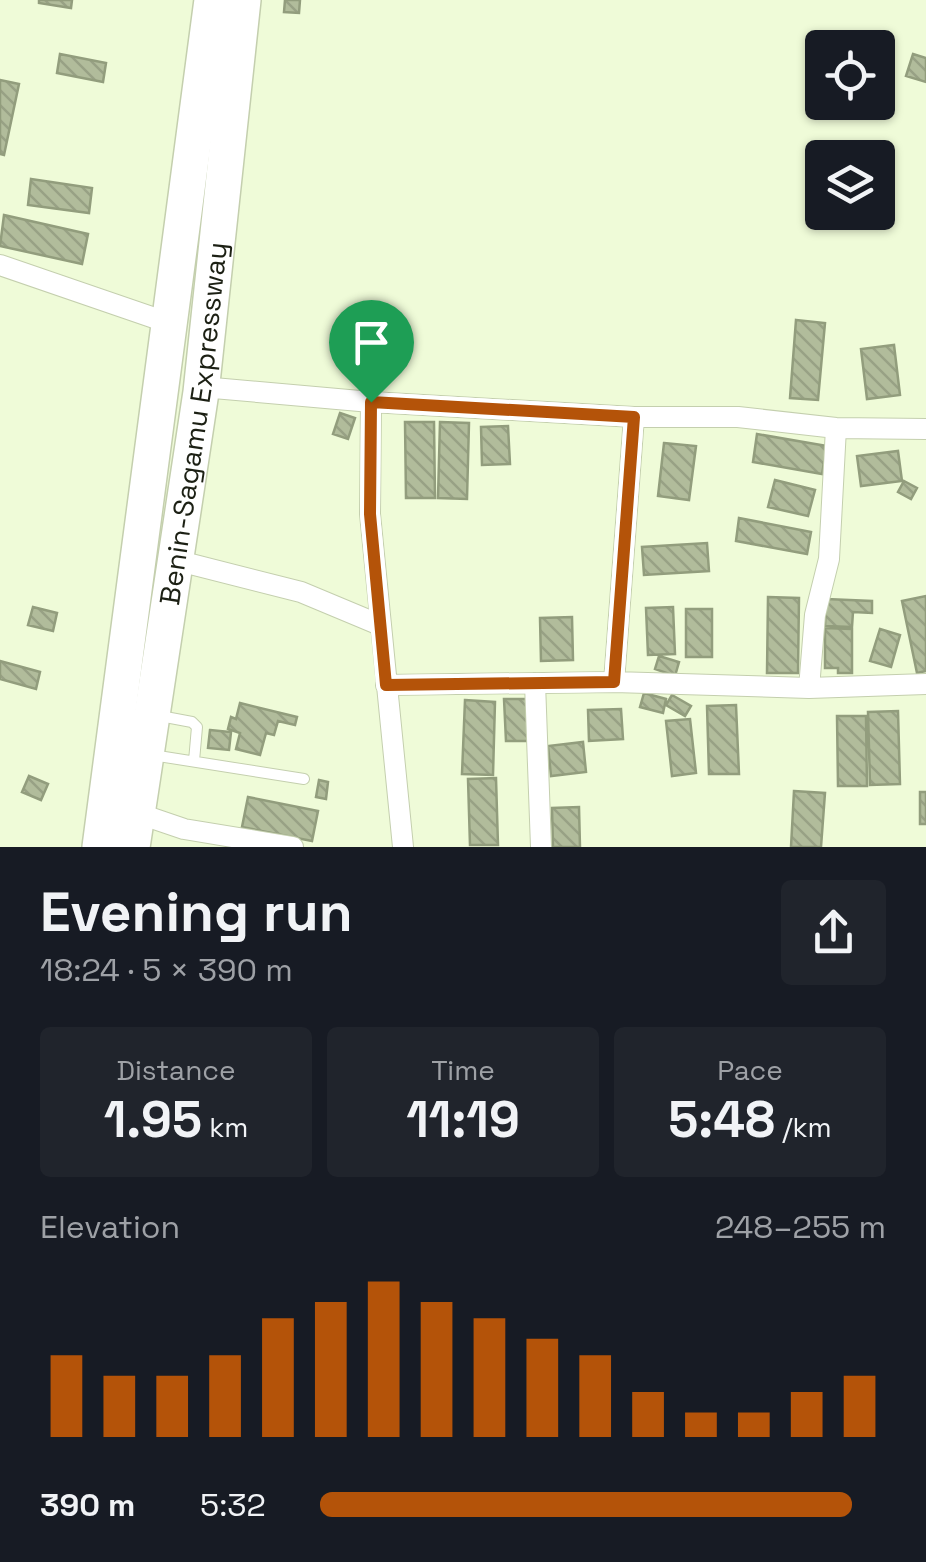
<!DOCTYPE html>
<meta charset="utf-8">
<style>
:root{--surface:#171b24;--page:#20242c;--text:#f1f3f6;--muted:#9ea1a6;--accent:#b45309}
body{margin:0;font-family:"Space Grotesk",sans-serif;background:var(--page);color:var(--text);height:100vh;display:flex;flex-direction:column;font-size:38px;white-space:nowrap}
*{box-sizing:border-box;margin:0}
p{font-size:32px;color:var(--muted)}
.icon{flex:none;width:55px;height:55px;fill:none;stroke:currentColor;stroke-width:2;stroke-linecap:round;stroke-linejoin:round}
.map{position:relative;height:847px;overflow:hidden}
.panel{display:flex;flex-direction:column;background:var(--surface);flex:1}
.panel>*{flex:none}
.controls{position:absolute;left:805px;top:30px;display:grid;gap:20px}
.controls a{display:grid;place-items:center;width:90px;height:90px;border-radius:10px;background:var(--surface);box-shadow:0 2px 8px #0004;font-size:50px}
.pin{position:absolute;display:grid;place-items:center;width:85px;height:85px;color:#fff;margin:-102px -42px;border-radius:50% 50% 50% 0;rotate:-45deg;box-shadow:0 0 10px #0007}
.pin .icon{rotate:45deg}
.round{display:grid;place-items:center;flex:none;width:105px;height:105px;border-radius:10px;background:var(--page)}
.head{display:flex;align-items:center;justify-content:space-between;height:170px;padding:0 40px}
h1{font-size:55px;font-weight:800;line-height:75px}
.figures{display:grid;grid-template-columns:repeat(3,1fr);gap:15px;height:170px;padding:10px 40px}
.figures div{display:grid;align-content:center;border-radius:10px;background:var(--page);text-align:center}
.figures b{font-size:50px;font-weight:800}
.figures small{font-size:28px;font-weight:400}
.figures p{font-size:28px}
.chart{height:280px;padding:20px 40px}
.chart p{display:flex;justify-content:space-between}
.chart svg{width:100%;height:180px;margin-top:10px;stroke:var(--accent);stroke-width:6}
ul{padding:0 40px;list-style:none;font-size:32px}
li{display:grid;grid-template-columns:160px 120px 1fr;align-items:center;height:75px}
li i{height:25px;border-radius:12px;background:var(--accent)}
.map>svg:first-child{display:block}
.building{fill:url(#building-back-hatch);stroke:#929d7d;stroke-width:2.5}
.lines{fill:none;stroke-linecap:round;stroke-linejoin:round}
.lane-casing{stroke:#c4cfae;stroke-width:12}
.street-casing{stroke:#c4cfae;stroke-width:22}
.highway-casing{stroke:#c4cfae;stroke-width:38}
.lane{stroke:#fff;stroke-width:10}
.street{stroke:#fff;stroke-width:20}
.highway{stroke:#fff;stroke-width:35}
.route-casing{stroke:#fff;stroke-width:20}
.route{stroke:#b45309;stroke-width:12}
.labels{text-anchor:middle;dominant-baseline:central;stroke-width:8;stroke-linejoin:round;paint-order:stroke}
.street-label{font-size:28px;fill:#1c2014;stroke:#fff}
</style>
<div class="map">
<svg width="926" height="847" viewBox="0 0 926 847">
<defs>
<pattern id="building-back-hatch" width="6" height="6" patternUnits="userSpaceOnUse" patternTransform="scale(2.5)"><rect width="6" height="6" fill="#b1bc9b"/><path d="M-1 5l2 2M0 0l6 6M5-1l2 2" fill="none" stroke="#98a185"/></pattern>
</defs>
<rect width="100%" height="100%" fill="#effbd8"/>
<!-- building -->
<path class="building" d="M 39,0 L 72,0 L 71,8 L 39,3 Z
M 285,0 L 300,0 L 299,13 L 284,12 Z
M 60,54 L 106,63 L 103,82 L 57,73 Z
M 913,54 L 926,58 L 926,82 L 906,76 Z
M 0,80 L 19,84 L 4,155 L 0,154 Z
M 31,179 L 92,188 L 89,213 L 28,205 Z
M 4,215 L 88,234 L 82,264 L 0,246 Z
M 796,320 L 825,323 L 818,400 L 790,398 Z
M 894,345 L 900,395 L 867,399 L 861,349 Z
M 340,413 L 355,418 L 348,439 L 333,434 Z
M 405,422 L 434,422 L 435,498 L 406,498 Z
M 440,422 L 469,423 L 467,499 L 438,498 Z
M 508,426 L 510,464 L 482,465 L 481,427 Z
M 757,434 L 827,446 L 822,474 L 753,462 Z
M 664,443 L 696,446 L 689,500 L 658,496 Z
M 898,451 L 902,481 L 861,486 L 857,456 Z
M 775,480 L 815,490 L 808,516 L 768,507 Z
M 904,481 L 917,488 L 911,499 L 898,492 Z
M 739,518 L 811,532 L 807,554 L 736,541 Z
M 707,543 L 709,571 L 644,575 L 642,547 Z
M 926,596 L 926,671 L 917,673 L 902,601 Z
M 768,597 L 799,598 L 798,673 L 767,673 Z
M 826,599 L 872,601 L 872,613 L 853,612 L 852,627 L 825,626 Z
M 33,607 L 57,613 L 53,631 L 28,625 Z
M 673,607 L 675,654 L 648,655 L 646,608 Z
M 686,609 L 712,609 L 712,657 L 686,657 Z
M 572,617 L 573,660 L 541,661 L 540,618 Z
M 825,628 L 852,629 L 852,673 L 838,673 L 838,668 L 825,668 Z
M 880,629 L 900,635 L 891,667 L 870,661 Z
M 659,656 L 679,662 L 675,676 L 655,669 Z
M 0,661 L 40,672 L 36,689 L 0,679 Z
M 644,693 L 666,699 L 663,713 L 640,707 Z
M 672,695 L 691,706 L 685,716 L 666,705 Z
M 504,699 L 531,699 L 532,741 L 506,741 Z
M 465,700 L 495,702 L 493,775 L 462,774 Z
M 240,703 L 297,717 L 295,725 L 278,721 L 274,735 L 266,733 L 260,755 L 236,749 L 240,733 L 228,729 L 231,717 L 236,719 Z
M 736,705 L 739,774 L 709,774 L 707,706 Z
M 621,709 L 623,739 L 589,741 L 588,710 Z
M 898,711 L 900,784 L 870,785 L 868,712 Z
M 837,716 L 866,716 L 867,786 L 838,786 Z
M 690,719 L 696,773 L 672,776 L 666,721 Z
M 210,730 L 231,732 L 229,750 L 208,748 Z
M 583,742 L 586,772 L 551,776 L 548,746 Z
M 29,776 L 48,784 L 41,800 L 22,792 Z
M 496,778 L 498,845 L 470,845 L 468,779 Z
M 319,780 L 328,782 L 326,799 L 316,797 Z
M 794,791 L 825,793 L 821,847 L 791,847 Z
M 920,792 L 926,792 L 926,824 L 920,824 Z
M 248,797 L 318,811 L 312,841 L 242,827 Z
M 579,807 L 580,847 L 553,847 L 552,808 Z"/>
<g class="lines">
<defs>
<path id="lane" d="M 160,716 L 192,722 L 197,727 L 194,761
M 152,755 L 304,779"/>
<path id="street" d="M 0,265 L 169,323
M 202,387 L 371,402 L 634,417 L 738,417 L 836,428 L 926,429
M 371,402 L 370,514 L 403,847
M 175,560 L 301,592 L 380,625
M 614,682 L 634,417
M 535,683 L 541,847
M 386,685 L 614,682 L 809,688 L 926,684
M 809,688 L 815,615 L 829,559 L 836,428
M 137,813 L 184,829 L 293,847"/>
<g id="highway">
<path d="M 100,847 L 212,0"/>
<path id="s1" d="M 132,847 L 201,392 L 243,0"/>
</g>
</defs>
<!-- lane casing -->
<use href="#lane" class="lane-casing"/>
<!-- street casing -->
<use href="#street" class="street-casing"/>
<!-- highway casing -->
<use href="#highway" class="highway-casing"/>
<!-- lane -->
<use href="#lane" class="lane"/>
<!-- street -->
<use href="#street" class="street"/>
<!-- highway -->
<use href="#highway" class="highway"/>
</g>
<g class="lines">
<defs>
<path id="route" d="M 371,402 L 634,417 L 614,682 L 386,685 L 370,514 Z"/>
</defs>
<!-- route casing -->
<use href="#route" class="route-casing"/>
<!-- route -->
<use href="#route" class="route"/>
</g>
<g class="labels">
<!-- street labels -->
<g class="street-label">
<text stroke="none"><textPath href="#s1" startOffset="428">Benin-Sagamu Expressway</textPath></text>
</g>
</g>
</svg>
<div class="controls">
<a><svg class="icon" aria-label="locate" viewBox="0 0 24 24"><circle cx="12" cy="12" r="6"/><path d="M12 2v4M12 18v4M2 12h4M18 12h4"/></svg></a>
<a><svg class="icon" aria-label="layers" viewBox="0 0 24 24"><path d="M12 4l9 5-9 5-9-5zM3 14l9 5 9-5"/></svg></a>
</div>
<div class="pin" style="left:371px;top:402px;background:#1e9e55"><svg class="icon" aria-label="arrive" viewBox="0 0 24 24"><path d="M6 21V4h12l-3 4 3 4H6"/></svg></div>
</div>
<section class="panel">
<div class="head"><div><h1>Evening run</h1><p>18:24 · 5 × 390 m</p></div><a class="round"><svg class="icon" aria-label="share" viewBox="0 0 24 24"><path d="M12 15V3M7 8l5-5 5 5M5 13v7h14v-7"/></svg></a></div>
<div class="figures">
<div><p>Distance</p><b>1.95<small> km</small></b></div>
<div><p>Time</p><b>11:19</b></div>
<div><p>Pace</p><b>5:48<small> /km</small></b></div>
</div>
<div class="chart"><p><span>Elevation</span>248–255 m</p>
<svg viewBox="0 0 160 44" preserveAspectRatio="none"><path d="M5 44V24M15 44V29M25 44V29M35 44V24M45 44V15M55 44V11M65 44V6M75 44V11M85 44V15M95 44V20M105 44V24M115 44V33M125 44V38M135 44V38M145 44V33M155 44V29"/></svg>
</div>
<ul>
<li><b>390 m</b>5:32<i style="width:94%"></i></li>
</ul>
</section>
